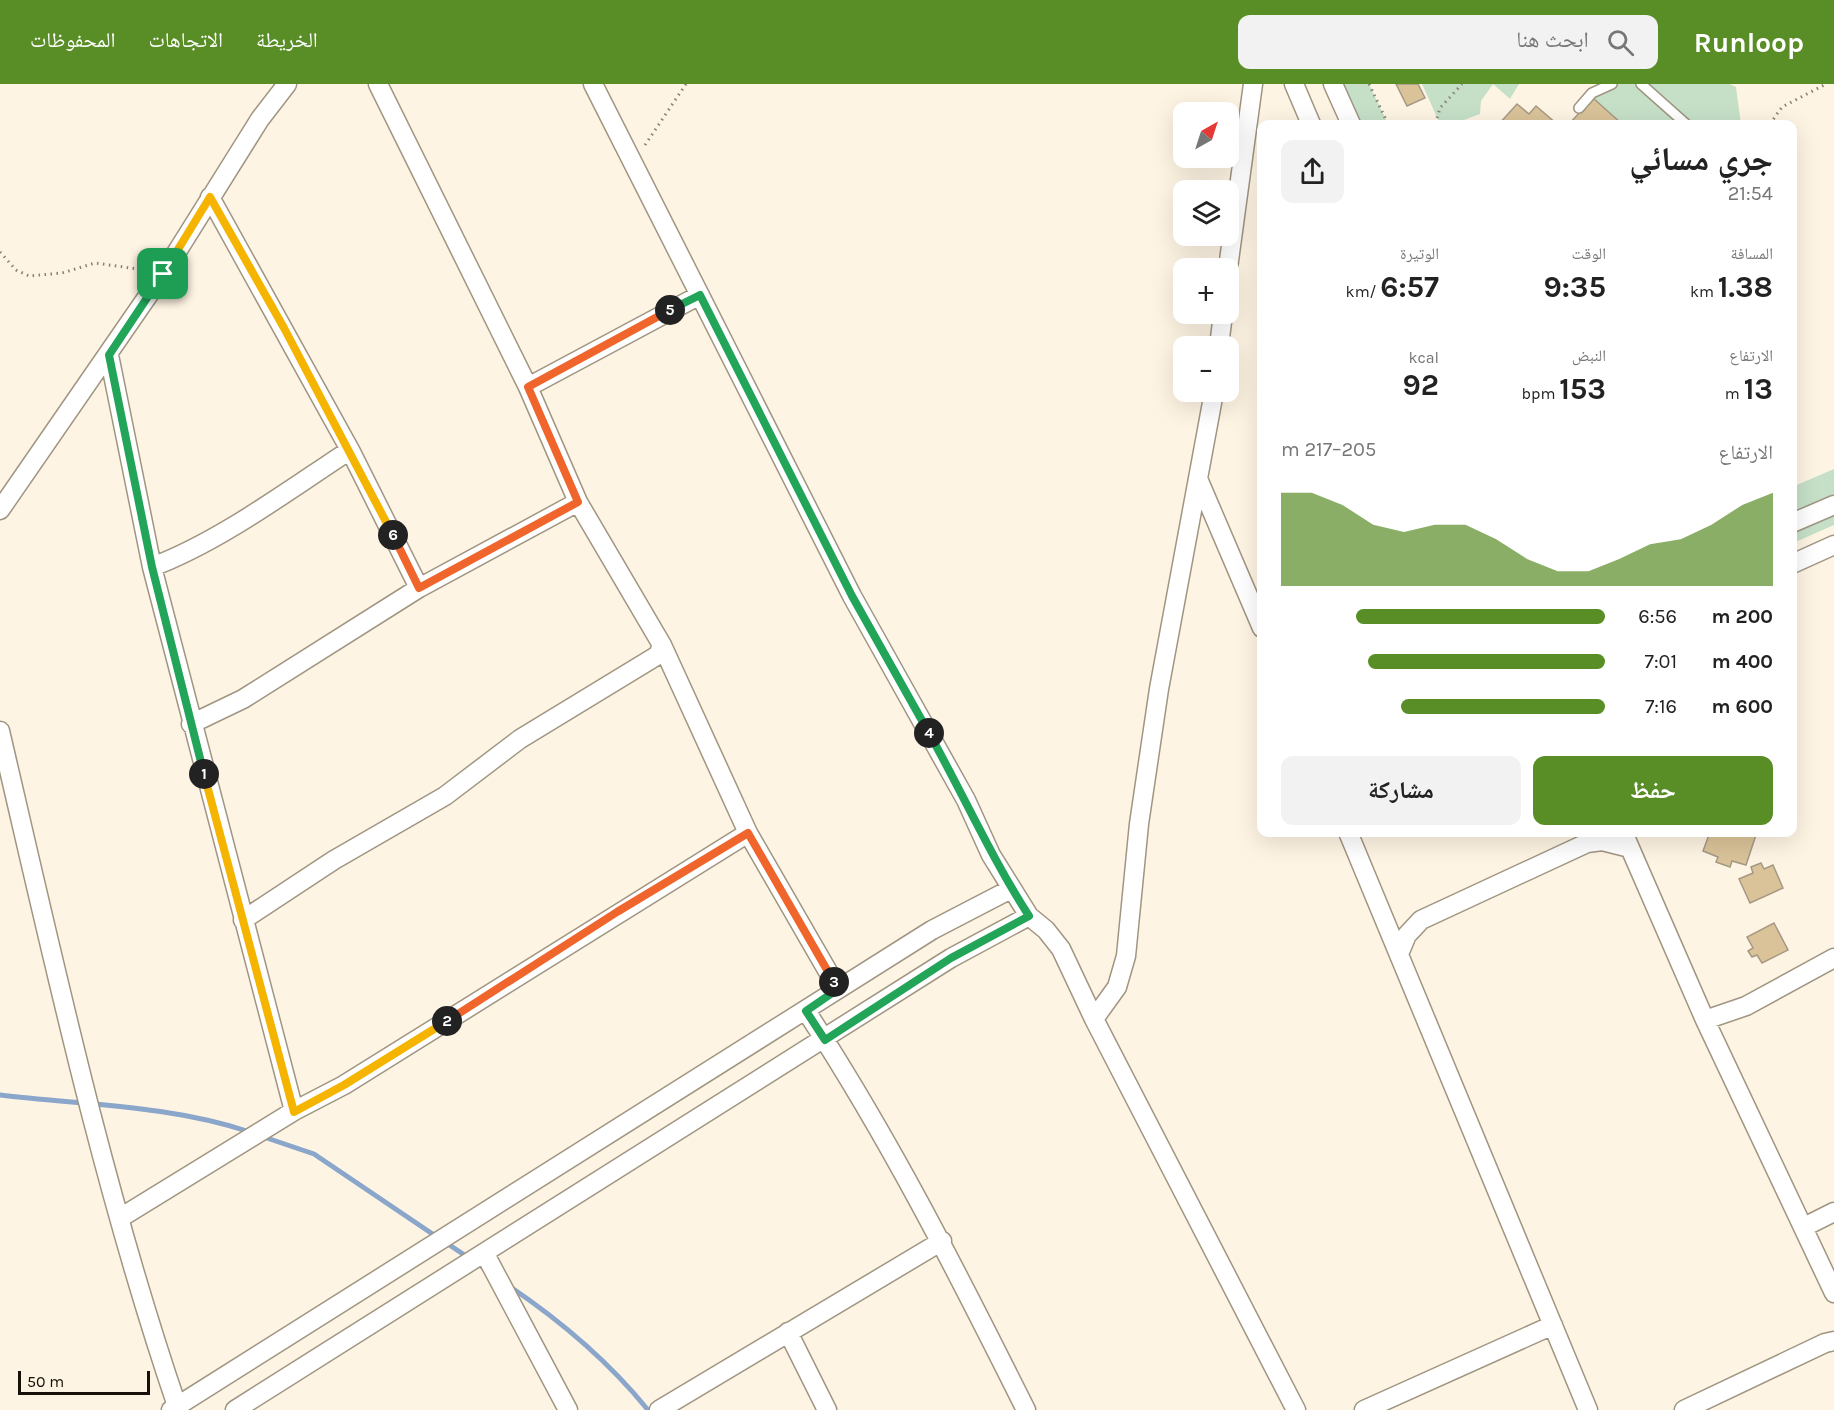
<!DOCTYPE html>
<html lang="ar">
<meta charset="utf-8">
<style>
:root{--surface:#fff;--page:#f2f2f2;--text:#222;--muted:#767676;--accent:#598d25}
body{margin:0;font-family:Karla,"Noto Naskh Arabic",sans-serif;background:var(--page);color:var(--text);direction:rtl;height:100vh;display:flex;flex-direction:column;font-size:22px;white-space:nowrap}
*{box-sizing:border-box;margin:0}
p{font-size:20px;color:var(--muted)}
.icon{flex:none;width:33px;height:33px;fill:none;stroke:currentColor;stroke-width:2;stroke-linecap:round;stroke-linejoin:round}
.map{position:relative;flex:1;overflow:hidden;direction:ltr}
.side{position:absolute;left:1257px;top:36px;width:540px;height:717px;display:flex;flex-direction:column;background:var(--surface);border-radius:12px;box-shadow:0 6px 24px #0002;direction:rtl}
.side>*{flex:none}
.needle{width:39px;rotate:39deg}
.fabs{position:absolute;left:1173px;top:18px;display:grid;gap:12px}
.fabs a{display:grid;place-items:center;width:66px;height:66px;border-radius:12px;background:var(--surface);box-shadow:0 6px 24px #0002;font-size:30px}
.scale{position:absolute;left:18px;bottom:15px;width:132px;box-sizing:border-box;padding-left:6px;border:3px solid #16120a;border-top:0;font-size:16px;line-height:21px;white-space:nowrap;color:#16120a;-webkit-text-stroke:4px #fef4e3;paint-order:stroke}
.pin{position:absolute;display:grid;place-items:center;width:51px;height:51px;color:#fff;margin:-26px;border-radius:12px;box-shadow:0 3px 9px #0006}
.km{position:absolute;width:30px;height:30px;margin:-15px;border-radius:50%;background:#222;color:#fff;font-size:16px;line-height:30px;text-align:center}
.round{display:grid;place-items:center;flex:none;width:63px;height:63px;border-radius:12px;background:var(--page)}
.summary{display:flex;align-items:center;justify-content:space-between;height:102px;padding:0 24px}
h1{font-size:33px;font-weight:700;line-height:45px}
.metrics{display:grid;grid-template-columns:repeat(3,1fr);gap:9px;height:102px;padding:6px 24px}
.metrics div{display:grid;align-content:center}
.metrics b{font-size:30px;font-weight:700}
.metrics small{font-size:16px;font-weight:400}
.metrics p{font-size:16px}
.chart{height:168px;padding:12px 24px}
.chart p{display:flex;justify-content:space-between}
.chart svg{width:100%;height:108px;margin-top:6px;fill:var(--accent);opacity:.7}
.action{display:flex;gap:12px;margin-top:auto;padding:12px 24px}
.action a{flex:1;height:69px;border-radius:12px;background:var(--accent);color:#fff;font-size:24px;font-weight:700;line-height:69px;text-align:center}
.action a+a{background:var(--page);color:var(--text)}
ul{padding:0 24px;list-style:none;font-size:20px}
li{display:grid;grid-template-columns:96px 72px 1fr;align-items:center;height:45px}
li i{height:15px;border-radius:8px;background:var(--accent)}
header{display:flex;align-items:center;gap:36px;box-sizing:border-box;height:84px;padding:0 30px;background:var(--accent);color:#fff}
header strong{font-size:28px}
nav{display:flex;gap:33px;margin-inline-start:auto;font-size:21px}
.search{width:420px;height:54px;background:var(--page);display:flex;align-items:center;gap:15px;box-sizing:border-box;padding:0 21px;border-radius:12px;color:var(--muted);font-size:22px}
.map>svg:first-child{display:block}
.green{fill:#c6e0c8}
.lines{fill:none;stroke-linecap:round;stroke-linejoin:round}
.stream{stroke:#8aa6cb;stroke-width:5}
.building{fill:#dac399;stroke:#a59985;stroke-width:1.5}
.service-casing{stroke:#a09581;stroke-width:12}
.minor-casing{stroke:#a09581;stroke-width:21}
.path{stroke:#878074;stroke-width:3;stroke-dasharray:1.5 4.5;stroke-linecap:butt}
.service{stroke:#fff;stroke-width:9}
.minor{stroke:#fff;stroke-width:18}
.split-1-casing{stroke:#fff;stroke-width:12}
.split-2-casing{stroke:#fff;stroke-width:12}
.split-3-casing{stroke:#fff;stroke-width:12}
.split-4-casing{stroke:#fff;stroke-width:12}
.split-5-casing{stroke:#fff;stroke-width:12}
.split-6-casing{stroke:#fff;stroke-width:12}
.split-7-casing{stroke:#fff;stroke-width:12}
.split-1{stroke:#22a559;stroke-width:8}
.split-2{stroke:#f5b400;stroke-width:8}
.split-3{stroke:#f0652b;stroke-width:8}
.split-4{stroke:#22a559;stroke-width:8}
.split-5{stroke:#22a559;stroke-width:8}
.split-6{stroke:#f0652b;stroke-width:8}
.split-7{stroke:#f5b400;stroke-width:8}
</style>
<header>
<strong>Runloop</strong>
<div class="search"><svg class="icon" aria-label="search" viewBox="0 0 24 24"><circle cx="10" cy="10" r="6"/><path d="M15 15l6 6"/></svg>ابحث هنا</div>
<nav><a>الخريطة</a><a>الاتجاهات</a><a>المحفوظات</a></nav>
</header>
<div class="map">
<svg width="1834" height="1326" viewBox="0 0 1834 1326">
<rect width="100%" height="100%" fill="#fef4e3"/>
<!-- green -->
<path class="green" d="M 1343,0 L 1369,0 L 1388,40 L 1362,40 Z
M 1422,0 L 1519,0 L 1510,15 L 1493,0 L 1481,17 L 1480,30 L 1453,40 L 1440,40 Z
M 1613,0 L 1730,0 L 1736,3 L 1741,40 L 1622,40 L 1593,14 L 1593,10 Z
M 1834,385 L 1834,441 L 1793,459 L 1792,403 Z"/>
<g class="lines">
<!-- stream -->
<path class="stream" d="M 0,1011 C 83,1021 170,1021 250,1048
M 261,1052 L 314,1070 L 437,1153
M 445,1158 L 487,1186
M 509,1202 C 561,1237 609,1278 648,1326"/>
</g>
<!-- building -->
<path class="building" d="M 1396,0 L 1418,0 L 1425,14 L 1407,22 Z
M 1593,14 L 1622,40 L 1569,40 Z
M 1517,20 L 1529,30 L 1536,22 L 1557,40 L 1499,40 Z
M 1710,748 L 1757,748 L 1746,781 L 1732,777 L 1730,783 L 1716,778 L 1718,773 L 1703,767 Z
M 1761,779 L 1764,785 L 1773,781 L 1783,804 L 1750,819 L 1739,795 L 1753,789 L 1751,783 Z
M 1774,839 L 1788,866 L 1762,879 L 1757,871 L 1752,873 L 1748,867 L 1753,864 L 1747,853 Z"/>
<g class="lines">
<defs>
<path id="service" d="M 1641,0 L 1686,40
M 1579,24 L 1592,9 L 1612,0"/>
<path id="minor" d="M 378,0 L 528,303
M 593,0 L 852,512 L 966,716 L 991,771 L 1029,832 L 1046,846 L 1061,865 L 1094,935 L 1296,1326
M 1294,0 L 1311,40
M 1333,0 L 1351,40
M 210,113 L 350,366 L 419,504 L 578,418
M 1228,184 L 1253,0
M 700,211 L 528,303 L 578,418 L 662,561 L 748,749
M 1219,262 L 1223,230
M 109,271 L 152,483 L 294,1027
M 1199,397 L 1262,544
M 0,426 L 163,190 L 260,35 L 287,0
M 1792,439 L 1834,421
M 1792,480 L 1834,461
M 152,483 C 219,458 289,406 350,366
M 191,640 L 243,615 L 419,504
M 0,647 C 53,874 102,1102 177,1322
M 1348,748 L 1588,1326
M 1623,748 L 1705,936 L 1834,1209
M 243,836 L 334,776 L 445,712 L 520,655 L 658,571 L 662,561
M 1399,870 L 1407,851 L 1421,836 L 1587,759 L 1602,757 L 1630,764
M 806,927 C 890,1055 958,1190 1026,1326
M 1094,935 L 1117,903 L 1126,872 L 1139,740 L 1159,605 L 1214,308
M 1705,936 L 1746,922 L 1834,874
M 120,1134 L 294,1027 L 344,1001 L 748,749 L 838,905
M 1804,1143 L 1834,1128
M 485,1170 L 568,1326
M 788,1248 L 827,1326
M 171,1326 L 932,846 L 1011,805
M 235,1326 L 951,874 L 1029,832
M 659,1326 L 942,1157
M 1364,1326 L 1553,1241
M 1684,1326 L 1825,1259 L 1834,1257"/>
</defs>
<!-- service casing -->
<use href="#service" class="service-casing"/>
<!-- minor casing -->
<use href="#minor" class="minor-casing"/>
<!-- path -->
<path class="path" d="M 1369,0 L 1388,40
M 1437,34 L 1440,24 L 1462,0
M 1770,40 L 1782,23 L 1826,0
M 645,61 L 686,0
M 0,168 L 16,186 L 29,192 L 62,189 L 95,179 L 145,186"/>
<!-- service -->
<use href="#service" class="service"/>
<!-- minor -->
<use href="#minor" class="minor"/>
</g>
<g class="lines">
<defs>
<path id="split-1" d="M 163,190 L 109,271 L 152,483 L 204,690"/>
<path id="split-2" d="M 204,690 L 294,1028 L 344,1001 L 447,937"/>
<path id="split-3" d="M 447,937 L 617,828 L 748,749 L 834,898"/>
<path id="split-4" d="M 834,898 L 838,905 L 806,927 L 825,956 L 951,874 L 1029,832 C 991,773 963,710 929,649"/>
<path id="split-5" d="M 670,226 L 700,211 L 852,512 L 929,649"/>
<path id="split-6" d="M 393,451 L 419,504 L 578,418 L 528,303 L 670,226"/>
<path id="split-7" d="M 163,190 L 210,113 L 284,244 L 393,451"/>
</defs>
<!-- split-1 casing -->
<use href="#split-1" class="split-1-casing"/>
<!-- split-2 casing -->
<use href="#split-2" class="split-2-casing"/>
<!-- split-3 casing -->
<use href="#split-3" class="split-3-casing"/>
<!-- split-4 casing -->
<use href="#split-4" class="split-4-casing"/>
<!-- split-5 casing -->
<use href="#split-5" class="split-5-casing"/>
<!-- split-6 casing -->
<use href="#split-6" class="split-6-casing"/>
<!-- split-7 casing -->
<use href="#split-7" class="split-7-casing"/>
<!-- split-1 -->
<use href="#split-1" class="split-1"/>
<!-- split-2 -->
<use href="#split-2" class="split-2"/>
<!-- split-3 -->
<use href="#split-3" class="split-3"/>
<!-- split-4 -->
<use href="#split-4" class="split-4"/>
<!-- split-5 -->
<use href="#split-5" class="split-5"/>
<!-- split-6 -->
<use href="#split-6" class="split-6"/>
<!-- split-7 -->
<use href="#split-7" class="split-7"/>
</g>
</svg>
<div class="fabs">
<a><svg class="needle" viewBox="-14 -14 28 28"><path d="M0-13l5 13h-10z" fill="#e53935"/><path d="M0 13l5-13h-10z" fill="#767676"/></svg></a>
<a><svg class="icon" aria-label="layers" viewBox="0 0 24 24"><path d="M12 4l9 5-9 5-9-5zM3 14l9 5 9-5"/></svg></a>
<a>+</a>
<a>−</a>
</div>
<div class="scale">50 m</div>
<div class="pin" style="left:163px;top:190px;background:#1e9e55"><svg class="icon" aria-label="arrive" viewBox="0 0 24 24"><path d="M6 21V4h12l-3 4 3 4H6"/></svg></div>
<b class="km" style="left:204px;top:690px">1</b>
<b class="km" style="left:447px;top:937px">2</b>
<b class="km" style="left:834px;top:898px">3</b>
<b class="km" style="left:929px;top:649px">4</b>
<b class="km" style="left:670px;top:226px">5</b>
<b class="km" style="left:393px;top:451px">6</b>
<section class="side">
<div class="summary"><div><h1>جري مسائي</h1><p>21:54</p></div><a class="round"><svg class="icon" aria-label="share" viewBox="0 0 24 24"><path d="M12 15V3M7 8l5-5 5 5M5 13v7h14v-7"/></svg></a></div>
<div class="metrics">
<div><p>المسافة</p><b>1.38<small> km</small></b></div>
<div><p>الوقت</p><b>9:35</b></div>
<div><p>الوتيرة</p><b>6:57<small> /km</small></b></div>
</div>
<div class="metrics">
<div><p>الارتفاع</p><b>13<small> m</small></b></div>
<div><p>النبض</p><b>153<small> bpm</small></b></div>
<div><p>kcal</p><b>92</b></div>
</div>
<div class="chart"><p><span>الارتفاع</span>205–217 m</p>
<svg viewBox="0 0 160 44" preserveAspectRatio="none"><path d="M0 44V6L10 6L20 11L30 19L40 22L50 19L60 19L70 25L80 33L90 38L100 38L110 33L120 27L130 25L140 19L150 11L160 6V44z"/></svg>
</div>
<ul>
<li><b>200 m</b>6:56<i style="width:77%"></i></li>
<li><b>400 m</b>7:01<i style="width:73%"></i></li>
<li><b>600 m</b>7:16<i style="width:63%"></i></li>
</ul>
<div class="action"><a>حفظ</a><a>مشاركة</a></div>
</section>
</div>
